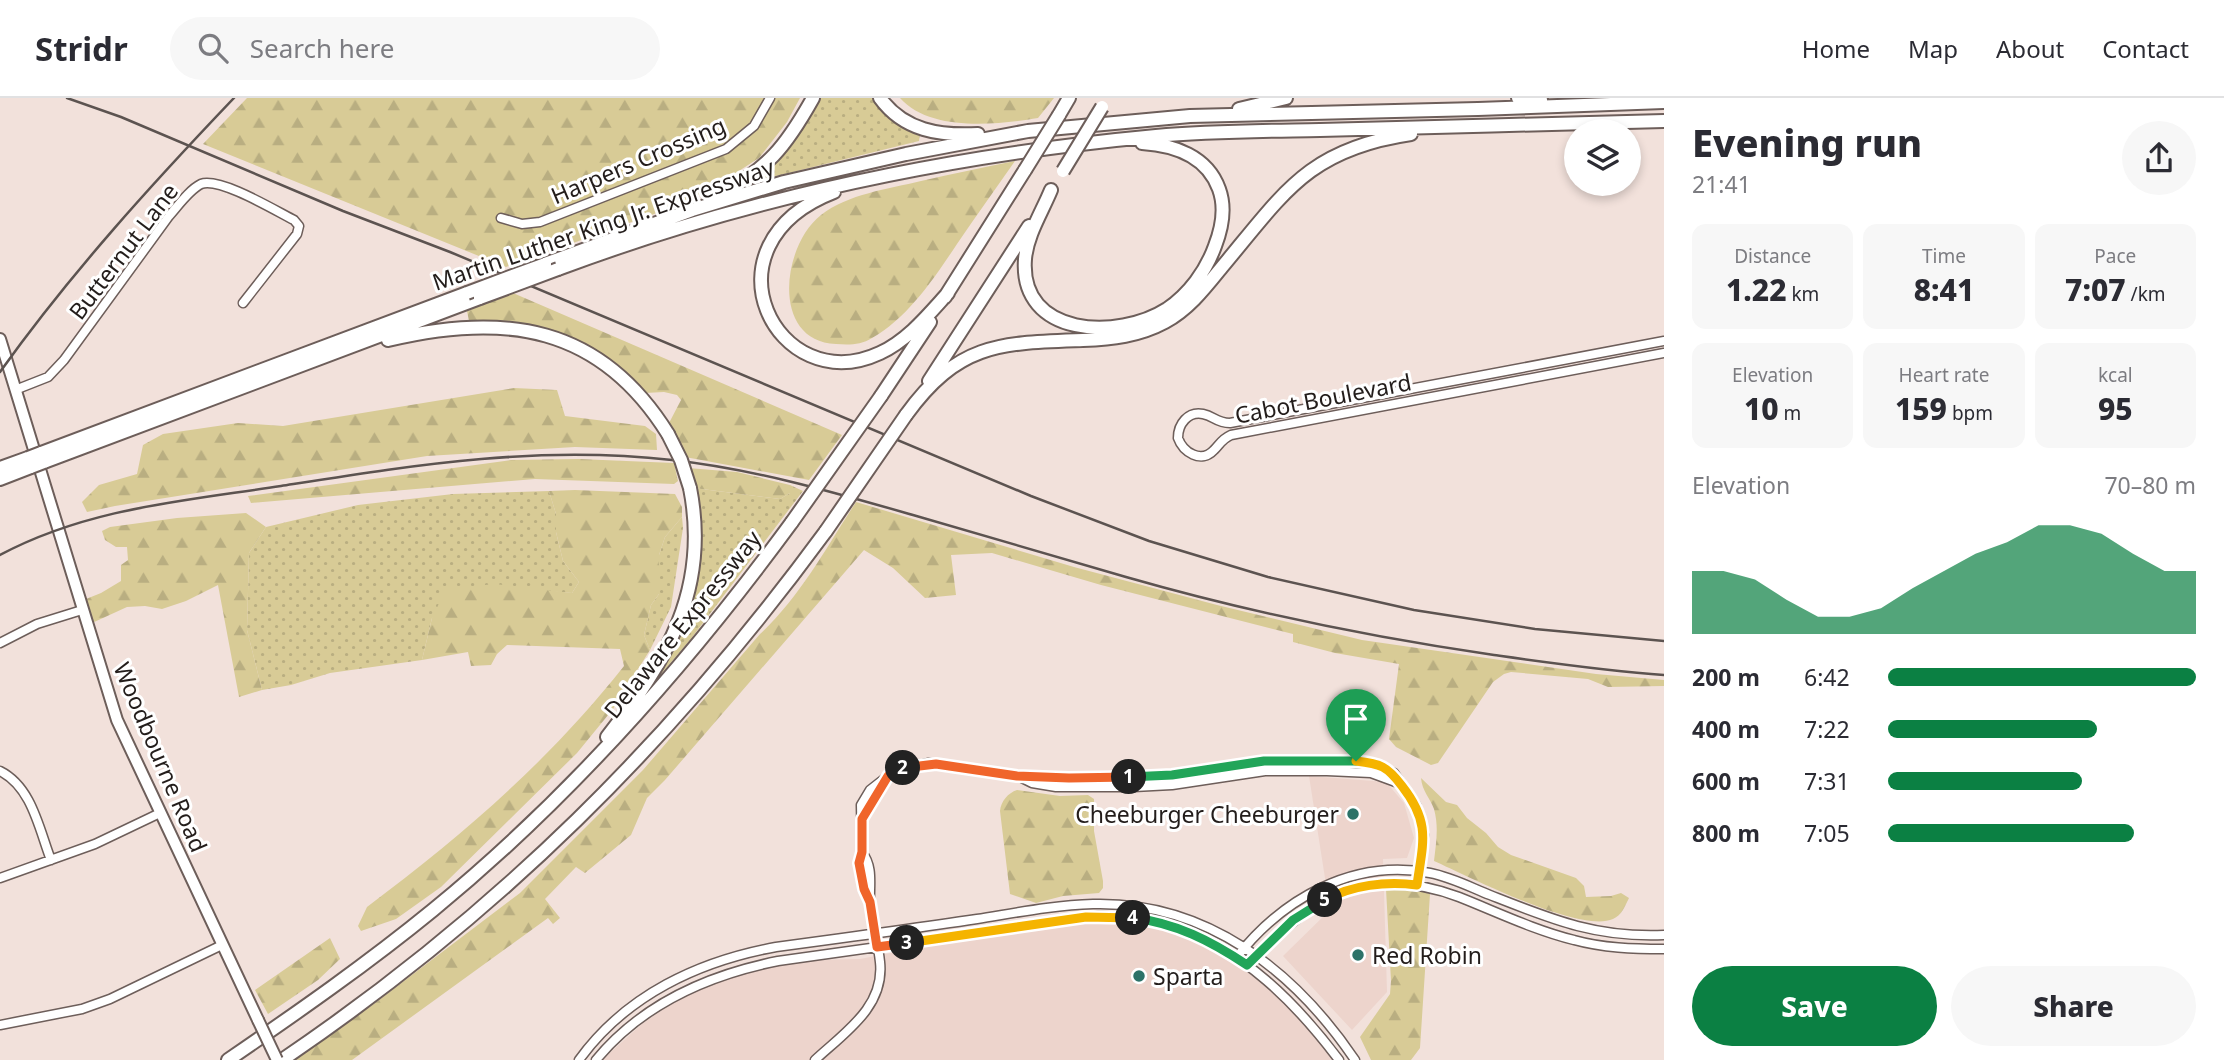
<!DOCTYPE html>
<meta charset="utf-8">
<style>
:root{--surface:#fff;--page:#f7f7f7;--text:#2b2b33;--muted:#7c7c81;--line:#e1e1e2;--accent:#0b8043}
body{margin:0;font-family:"Noto Sans",sans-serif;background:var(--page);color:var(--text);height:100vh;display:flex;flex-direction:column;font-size:26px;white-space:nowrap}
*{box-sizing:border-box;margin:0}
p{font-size:23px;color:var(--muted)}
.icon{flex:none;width:38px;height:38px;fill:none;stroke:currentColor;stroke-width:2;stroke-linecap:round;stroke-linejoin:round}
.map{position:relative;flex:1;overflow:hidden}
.sheet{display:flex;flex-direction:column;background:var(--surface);width:560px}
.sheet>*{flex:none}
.fabs{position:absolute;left:1564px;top:21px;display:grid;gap:14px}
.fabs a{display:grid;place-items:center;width:77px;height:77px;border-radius:50%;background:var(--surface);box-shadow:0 4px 10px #0003;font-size:35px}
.pin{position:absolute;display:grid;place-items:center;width:60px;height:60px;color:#fff;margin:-72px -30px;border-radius:50% 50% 50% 0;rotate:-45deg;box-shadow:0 0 7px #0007}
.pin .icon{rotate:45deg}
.km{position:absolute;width:35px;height:35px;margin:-18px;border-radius:50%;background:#222;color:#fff;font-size:19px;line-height:35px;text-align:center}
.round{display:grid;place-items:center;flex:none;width:74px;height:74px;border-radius:37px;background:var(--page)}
.overview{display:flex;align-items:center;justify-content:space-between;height:119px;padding:0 28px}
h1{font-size:38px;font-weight:800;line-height:52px}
.stats{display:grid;grid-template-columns:repeat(3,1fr);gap:10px;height:119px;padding:7px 28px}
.stats div{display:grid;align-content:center;border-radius:14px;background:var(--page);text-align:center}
.stats b{font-size:30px;font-weight:800}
.stats small{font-size:19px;font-weight:400}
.stats p{font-size:19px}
.chart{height:196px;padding:14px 28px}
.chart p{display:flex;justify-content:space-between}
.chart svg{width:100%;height:126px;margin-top:7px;fill:var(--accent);opacity:.7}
.button{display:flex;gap:14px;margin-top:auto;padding:14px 28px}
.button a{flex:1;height:80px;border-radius:42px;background:var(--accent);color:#fff;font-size:28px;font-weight:800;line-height:80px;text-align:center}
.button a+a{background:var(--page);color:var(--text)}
ul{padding:0 28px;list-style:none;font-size:23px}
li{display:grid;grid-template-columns:112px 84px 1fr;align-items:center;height:52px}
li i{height:18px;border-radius:9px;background:var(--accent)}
header{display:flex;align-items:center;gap:42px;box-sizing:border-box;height:98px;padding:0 35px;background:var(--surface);border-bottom:2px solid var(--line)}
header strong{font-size:33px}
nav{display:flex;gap:38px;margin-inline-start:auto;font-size:24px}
.search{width:490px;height:63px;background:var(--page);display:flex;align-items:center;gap:18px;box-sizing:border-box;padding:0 24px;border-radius:38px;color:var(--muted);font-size:26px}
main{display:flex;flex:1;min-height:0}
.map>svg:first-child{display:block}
.built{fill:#edd4cc}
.grass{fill:url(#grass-dots)}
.forest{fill:url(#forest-firs)}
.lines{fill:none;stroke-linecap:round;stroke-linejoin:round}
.minor-casing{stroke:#6d5e5a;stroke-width:11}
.major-casing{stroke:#6d5e5a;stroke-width:14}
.highway-casing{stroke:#6d5e5a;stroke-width:16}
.minor{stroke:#fff;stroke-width:8}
.major{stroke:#fff;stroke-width:10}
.highway{stroke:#fff;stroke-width:12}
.rail{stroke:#5c5350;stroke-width:2.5}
.major-bridge-casing{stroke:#6d5e5a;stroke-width:14;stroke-linecap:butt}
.highway-bridge-casing{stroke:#6d5e5a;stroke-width:16;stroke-linecap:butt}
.major-bridge{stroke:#fff;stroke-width:10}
.highway-bridge{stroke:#fff;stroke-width:12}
.split-1-casing{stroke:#fff;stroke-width:14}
.split-2-casing{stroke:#fff;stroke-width:14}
.split-3-casing{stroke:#fff;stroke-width:14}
.split-4-casing{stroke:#fff;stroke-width:14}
.split-5-casing{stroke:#fff;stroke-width:14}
.split-6-casing{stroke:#fff;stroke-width:14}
.split-1{stroke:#22a559;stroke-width:9}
.split-2{stroke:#f0652b;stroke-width:9}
.split-3{stroke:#f0652b;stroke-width:9}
.split-4{stroke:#f5b400;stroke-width:9}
.split-5{stroke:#22a559;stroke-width:9}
.split-6{stroke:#f5b400;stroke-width:9}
.poi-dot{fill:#2c7268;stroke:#fff;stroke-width:2.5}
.labels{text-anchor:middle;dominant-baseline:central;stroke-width:6;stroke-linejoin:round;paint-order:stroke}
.street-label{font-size:23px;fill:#231d1b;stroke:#fff}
.poi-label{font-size:23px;fill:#231d1b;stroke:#fff;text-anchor:start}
</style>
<header>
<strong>Stridr</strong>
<div class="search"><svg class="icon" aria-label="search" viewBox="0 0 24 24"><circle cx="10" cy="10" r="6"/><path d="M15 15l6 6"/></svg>Search here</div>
<nav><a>Home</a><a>Map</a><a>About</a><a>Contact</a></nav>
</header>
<main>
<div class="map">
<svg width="1664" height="962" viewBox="0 0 1664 962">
<defs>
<pattern id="grass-dots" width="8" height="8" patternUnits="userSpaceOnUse" patternTransform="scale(1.75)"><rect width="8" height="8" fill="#d8cb96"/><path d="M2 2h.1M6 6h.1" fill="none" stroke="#b9ae81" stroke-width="1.8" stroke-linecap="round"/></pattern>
<pattern id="forest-firs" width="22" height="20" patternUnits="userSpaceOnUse" patternTransform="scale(1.75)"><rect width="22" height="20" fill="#d8cb96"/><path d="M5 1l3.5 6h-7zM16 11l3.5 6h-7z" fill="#b9ae81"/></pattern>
</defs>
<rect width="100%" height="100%" fill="#f2e1db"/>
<!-- built -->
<path class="built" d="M 1309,678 L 1386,684 L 1404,705 L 1414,740 L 1407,760 L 1383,761 L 1387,894 L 1352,932 L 1283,858 L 1330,812 Z
M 1114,822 L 1151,826 L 1177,834 L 1223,855 L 1287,905 L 1334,962 L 602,962 L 643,925 L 674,904 L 718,883 L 759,871 L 810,862 L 860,861 L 942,845 L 1071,825 Z"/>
<!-- grass -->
<path class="grass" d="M 818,0 L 875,0 L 890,19 L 920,36 L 919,43 L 748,85 Z
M 790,387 L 803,393 L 690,542 L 645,595 C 667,553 698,509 700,461 C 701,438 696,413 694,390 L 780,401 L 790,395 Z
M 549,393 L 556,416 L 556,434 L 563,463 L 579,484 L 572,495 L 546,493 L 432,520 L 422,562 L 330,575 L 291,587 L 262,592 L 247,532 L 249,455 L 266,429 L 358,407 L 453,396 Z
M 682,419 L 683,430 L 671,509 L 650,552 L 644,537 L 651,507 L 659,496 L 659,457 L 665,439 Z"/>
<!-- forest -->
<path class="forest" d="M 247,0 L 800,0 L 787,24 L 759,60 L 714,89 L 682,106 L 506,169 L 203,46 Z
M 900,0 L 1054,0 L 1038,20 C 997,27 930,34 900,0 Z
M 1015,63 C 996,90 976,118 957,146 C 935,179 908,220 872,240 C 861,247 849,247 836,246 C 770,243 782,147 821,117 C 848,96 888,91 921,83 C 952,76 984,69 1015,63 Z
M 513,195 L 842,337 L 809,382 L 685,359 L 668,327 L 681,302 L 677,297 L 664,294 L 645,295 C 613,262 564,234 518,226 C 502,223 485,223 469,223 L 467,213 Z
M 514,290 L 557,292 L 565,318 L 645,328 L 656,336 L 657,352 L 575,349 L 427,358 L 115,408 L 87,414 L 82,404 L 99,387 L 137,376 L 143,347 L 163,336 L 238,325 L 283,328 Z
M 579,361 L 674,365 L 678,383 L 674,386 L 535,381 L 251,405 L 248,398 L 511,362 Z
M 688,370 L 737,374 L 790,387 L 790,395 L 780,401 L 694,390 Z
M 575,392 L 675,396 L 682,409 L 682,419 L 665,439 L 659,457 L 659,496 L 651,507 L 644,537 L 650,552 L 613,611 L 577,655 L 441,789 L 396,821 L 361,833 L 358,828 L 367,809 C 464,736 548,664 624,568 L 620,551 L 507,547 L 497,556 L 491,567 L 471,568 L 468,554 L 422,562 L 432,520 L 446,491 L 495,486 L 572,495 L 579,484 L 563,463 L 556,434 L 556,416 L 549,393 Z
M 856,404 L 1074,469 L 1217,507 L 1362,542 L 1596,576 L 1664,582 L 1664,588 L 1608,589 L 1588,581 L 1511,574 L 1504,576 L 1493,584 L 1438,665 L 1431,667 L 1396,649 L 1389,641 L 1399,566 L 1335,555 L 1293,544 L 1293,536 L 1101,487 L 992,455 L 951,457 L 956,497 L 925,500 L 893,470 L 864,452 L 665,682 L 647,700 L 631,737 L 585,775 L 576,769 L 545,801 L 560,820 L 553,826 L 548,820 L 352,962 L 292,962 L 371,908 L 520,795 L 643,672 L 760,536 C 800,499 826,450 856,404 Z
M 246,415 L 266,429 L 249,455 L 247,532 L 262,592 L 239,599 L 218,487 L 186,503 L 162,511 L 145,508 L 127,509 L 92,525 L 86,501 L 101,495 L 121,483 L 121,467 L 128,462 L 127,449 L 116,449 L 105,442 L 102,433 L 110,429 L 177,420 Z
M 1421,680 L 1446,704 L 1457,707 L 1467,720 L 1486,735 L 1498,749 L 1511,757 L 1576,780 L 1584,788 L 1586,799 L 1611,798 L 1621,795 L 1629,800 C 1625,808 1622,817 1613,821 C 1580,836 1468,778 1434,763 C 1436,745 1439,729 1434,711 C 1430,700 1422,693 1421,680 Z
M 1017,692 L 1060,698 L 1088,697 L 1094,701 L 1094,733 L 1103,783 L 1103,790 L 1099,795 L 1063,798 L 1036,805 L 1010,796 L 1000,713 C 1001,703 1008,695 1017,692 Z
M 1397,790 L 1415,791 L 1430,796 L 1420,950 L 1411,962 L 1371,962 L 1360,939 L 1390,896 L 1391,883 L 1386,791 Z
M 330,840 L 340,861 L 318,882 L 268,916 L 255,892 Z"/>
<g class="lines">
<defs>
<path id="minor" d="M 501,120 L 522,126 L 540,124 L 726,51 L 754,28 L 770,0
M 1664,243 L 1230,325 C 1216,325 1214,318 1203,316 C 1188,313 1178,326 1178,340 C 1183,354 1201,366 1214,352 C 1220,346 1222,341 1231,337 L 1664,255
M 15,292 L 48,279 L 64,262 L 169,118 C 178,108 189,92 201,86 C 220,79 276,113 294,122 L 299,128 L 297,136 L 243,205
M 0,545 L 37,526 L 82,512
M 0,673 C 32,689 39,731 51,762
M 1020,679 L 1032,685 L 1056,689 L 1134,689 L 1172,687 L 1265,673 L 1327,673 L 1371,675 L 1401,686
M 862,721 L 884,684
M 0,780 L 95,746 L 160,715
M 870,804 L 864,791 L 859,765 L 862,754 L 861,707 L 870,692 L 893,674 L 928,665 L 1017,678 L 1069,680 L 1172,677 L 1281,662 L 1369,665 L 1394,675 L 1416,707 L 1424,737 L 1417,787
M 1236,860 C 1282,801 1353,760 1430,775 C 1451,779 1470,789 1490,797 C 1551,821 1596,840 1664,837
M 1247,868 C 1309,801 1366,764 1459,799 C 1497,814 1534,832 1574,842 C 1603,850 1633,851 1664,851
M 0,927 L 82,911 L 110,901 L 222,847
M 579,962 C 626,897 699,863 776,849 C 843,840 910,831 977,821 C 1015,815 1054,807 1093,806 C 1206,803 1294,872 1355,962
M 596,962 C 643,905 708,877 778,863 L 1098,818 C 1123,819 1149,820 1173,828 C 1243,851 1296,905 1339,962
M 815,962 C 844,935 885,909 880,864 C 878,844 872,825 870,806 C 869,787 874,770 862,754"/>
<path id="major" d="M 0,241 L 117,622 L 258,922"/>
<path id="highway" d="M 880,0 C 904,33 940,38 978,36
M 1518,0 L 1541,2
M 1239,11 L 1286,0
M 1059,17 L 1069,0
M 1051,92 C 1042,114 1027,137 1025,161 C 1019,240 1119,242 1167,211 C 1189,196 1206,173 1215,148 C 1222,130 1226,110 1219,91 C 1207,58 1174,47 1142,45
M 834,94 C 697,147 777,303 880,255 C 908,242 928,217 948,195
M 718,98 C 768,70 785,50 813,0
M 545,166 L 692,112 L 784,84 L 906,56 L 1028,33 L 1190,18 L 1478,11 L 1664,4
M 558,171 C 750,99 952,57 1156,38 C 1211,33 1265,33 1320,32 C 1435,28 1549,27 1664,23
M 945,199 L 1025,72
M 388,242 C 505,214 600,227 668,336
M 929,283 L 1029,128
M 881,298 L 930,224
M 906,317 C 959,244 1001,245 1083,242 C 1112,241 1139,238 1165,224 C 1189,211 1205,190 1222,169 C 1284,95 1308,51 1411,36
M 41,355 L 467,195
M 44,364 L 480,200
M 0,370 L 28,360
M 0,381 L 31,369
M 607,639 C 667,562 710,491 690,390
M 228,962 C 298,914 367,866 433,812 C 570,700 687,567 792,424
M 282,962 C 499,815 671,644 826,433"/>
</defs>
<!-- minor casing -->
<use href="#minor" class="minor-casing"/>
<!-- major casing -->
<use href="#major" class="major-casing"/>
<!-- highway casing -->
<use href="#highway" class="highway-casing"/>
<!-- minor -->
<use href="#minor" class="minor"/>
<!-- major -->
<use href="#major" class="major"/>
<!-- highway -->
<use href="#highway" class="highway"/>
<!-- rail -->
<path class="rail" d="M 67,0 L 121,19 L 343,113 L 450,154 L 1031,398 L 1149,443 L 1268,479 L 1414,512 L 1535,531 L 1664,543
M 0,274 C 70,176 151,87 234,0
M 0,457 C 88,410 184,403 281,388 C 415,367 535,347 672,362 C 754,371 833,394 913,417 C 984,438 1055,459 1126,479 C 1248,514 1369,539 1494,557 C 1551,565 1607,573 1664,577"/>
<defs>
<path id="major-bridge" d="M 258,922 L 277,962"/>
<path id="highway-bridge" d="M 1025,72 L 1059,17
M 1063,73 L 1102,9
M 467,195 L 545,166
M 480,200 L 558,171
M 668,336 L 681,362 L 690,390
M 28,360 L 41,355
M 31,369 L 44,364
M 792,424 L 881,298
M 826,433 L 906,317"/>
</defs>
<!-- major-bridge casing -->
<use href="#major-bridge" class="major-bridge-casing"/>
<!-- highway-bridge casing -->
<use href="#highway-bridge" class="highway-bridge-casing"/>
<!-- major-bridge -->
<use href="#major-bridge" class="major-bridge"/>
<!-- highway-bridge -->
<use href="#highway-bridge" class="highway-bridge"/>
</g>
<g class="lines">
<defs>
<path id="split-1" d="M 1129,679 L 1172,677 L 1264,663 L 1356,663"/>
<path id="split-2" d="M 903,670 L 936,666 L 1017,678 L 1069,680 L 1129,679"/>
<path id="split-3" d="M 903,670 L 888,678 L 862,721 L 862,754 L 859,765 L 864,791 L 870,804 L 877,849 L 907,845"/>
<path id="split-4" d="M 907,845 L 1086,819 L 1133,820"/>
<path id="split-5" d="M 1133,820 C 1176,825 1211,843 1247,867 L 1293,822 L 1325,802"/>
<path id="split-6" d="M 1325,802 C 1352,787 1386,783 1417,787 C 1423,744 1431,725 1402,688 C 1387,668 1381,666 1356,663"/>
</defs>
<!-- split-1 casing -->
<use href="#split-1" class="split-1-casing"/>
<!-- split-2 casing -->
<use href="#split-2" class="split-2-casing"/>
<!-- split-3 casing -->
<use href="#split-3" class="split-3-casing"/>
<!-- split-4 casing -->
<use href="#split-4" class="split-4-casing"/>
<!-- split-5 casing -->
<use href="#split-5" class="split-5-casing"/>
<!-- split-6 casing -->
<use href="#split-6" class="split-6-casing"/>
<!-- split-1 -->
<use href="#split-1" class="split-1"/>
<!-- split-2 -->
<use href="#split-2" class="split-2"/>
<!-- split-3 -->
<use href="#split-3" class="split-3"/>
<!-- split-4 -->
<use href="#split-4" class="split-4"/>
<!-- split-5 -->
<use href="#split-5" class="split-5"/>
<!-- split-6 -->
<use href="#split-6" class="split-6"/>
</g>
<!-- markers -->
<g class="poi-dot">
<circle cx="1353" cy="716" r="7"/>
<circle cx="1358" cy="857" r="7"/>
<circle cx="1139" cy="878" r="7"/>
</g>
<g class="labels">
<!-- street labels -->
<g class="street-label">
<text transform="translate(638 62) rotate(-23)">Harpers Crossing</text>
<text transform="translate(603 126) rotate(-19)">Martin Luther King Jr. Expressway</text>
<text transform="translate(123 153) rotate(-53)">Butternut Lane</text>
<text transform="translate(1323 300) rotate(-11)">Cabot Boulevard</text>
<text transform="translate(682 526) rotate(-51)">Delaware Expressway</text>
<text transform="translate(161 659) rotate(67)">Woodbourne Road</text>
</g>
<!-- poi labels -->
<g class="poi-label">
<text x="1339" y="716" text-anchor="end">Cheeburger Cheeburger</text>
<text x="1372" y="857">Red Robin</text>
<text x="1153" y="878">Sparta</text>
</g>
</g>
</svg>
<div class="fabs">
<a><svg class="icon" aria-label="layers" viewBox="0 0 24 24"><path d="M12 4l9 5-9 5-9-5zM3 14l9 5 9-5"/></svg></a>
</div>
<div class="pin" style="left:1356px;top:663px;background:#1e9e55"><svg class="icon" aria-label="arrive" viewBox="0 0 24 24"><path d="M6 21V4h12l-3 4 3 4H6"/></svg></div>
<b class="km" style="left:1129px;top:679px">1</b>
<b class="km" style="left:903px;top:670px">2</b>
<b class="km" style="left:907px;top:845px">3</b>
<b class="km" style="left:1133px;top:820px">4</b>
<b class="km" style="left:1325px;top:802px">5</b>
</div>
<section class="sheet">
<div class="overview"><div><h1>Evening run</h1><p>21:41</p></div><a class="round"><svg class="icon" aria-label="share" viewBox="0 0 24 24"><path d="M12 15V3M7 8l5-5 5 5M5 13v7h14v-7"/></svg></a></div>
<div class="stats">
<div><p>Distance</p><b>1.22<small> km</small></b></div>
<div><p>Time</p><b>8:41</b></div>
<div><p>Pace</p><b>7:07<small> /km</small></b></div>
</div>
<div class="stats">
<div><p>Elevation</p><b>10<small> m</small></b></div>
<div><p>Heart rate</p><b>159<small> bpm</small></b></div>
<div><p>kcal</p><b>95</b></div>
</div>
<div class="chart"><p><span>Elevation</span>70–80 m</p>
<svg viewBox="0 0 160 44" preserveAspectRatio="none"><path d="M0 44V22L10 22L20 25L30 32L40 38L50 38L60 35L70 28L80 22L90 16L100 12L110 6L120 6L130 9L140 16L150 22L160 22V44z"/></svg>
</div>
<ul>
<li><b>200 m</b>6:42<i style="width:100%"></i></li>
<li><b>400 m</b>7:22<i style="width:68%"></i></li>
<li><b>600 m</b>7:31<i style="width:63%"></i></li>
<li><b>800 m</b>7:05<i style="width:80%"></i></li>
</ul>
<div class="button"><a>Save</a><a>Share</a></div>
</section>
</main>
